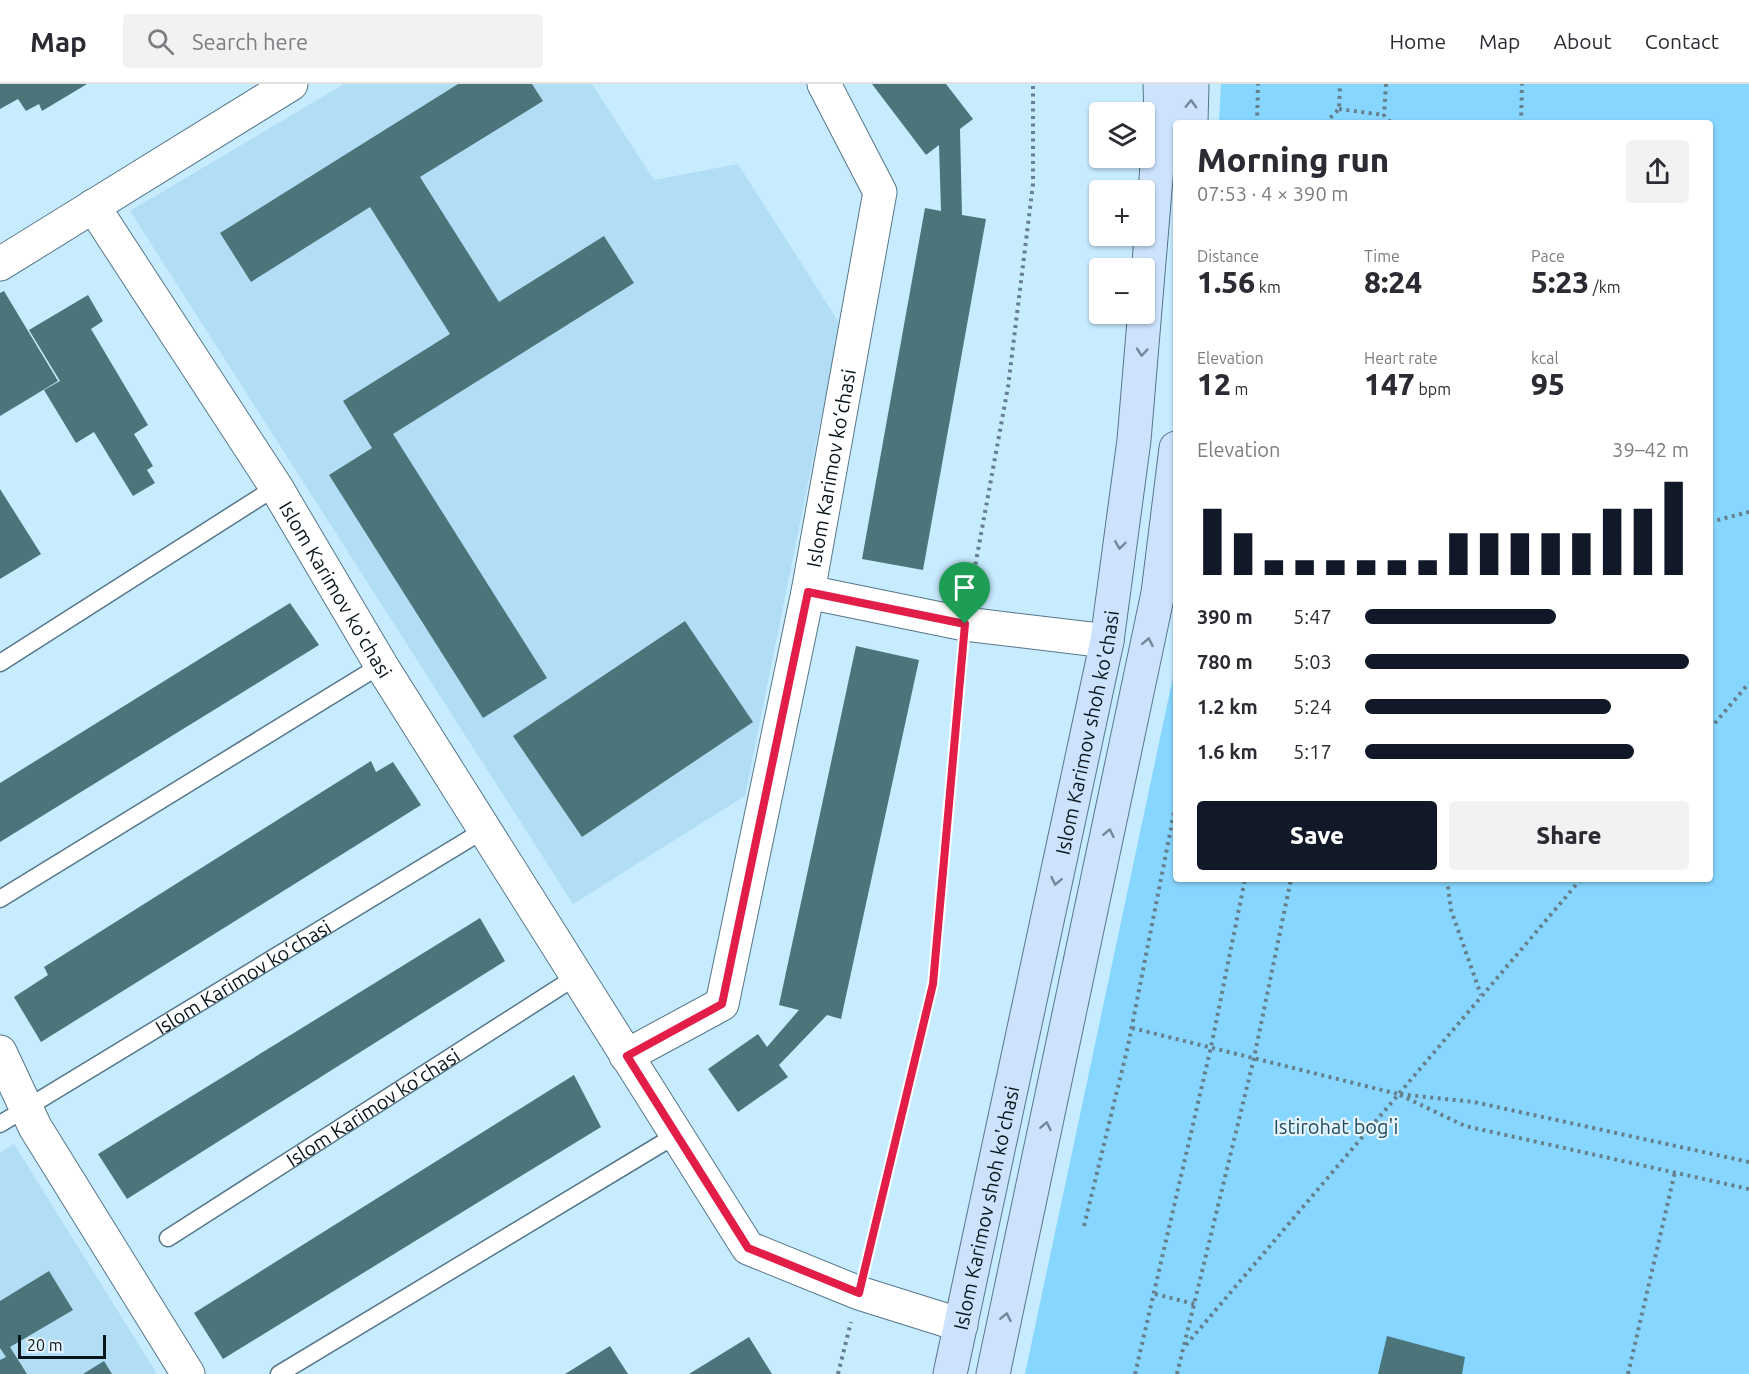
<!DOCTYPE html>
<meta charset="utf-8">
<style>
:root{--surface:#fff;--page:#f2f2f3;--text:#2b2b33;--muted:#7c7c81;--line:#e1e1e2;--accent:#111827}
body{margin:0;font-family:Ubuntu,sans-serif;background:var(--page);color:var(--text);height:100vh;display:flex;flex-direction:column;font-size:22px;white-space:nowrap}
*{box-sizing:border-box;margin:0}
p{font-size:20px;color:var(--muted)}
.icon{flex:none;width:33px;height:33px;fill:none;stroke:currentColor;stroke-width:2;stroke-linecap:round;stroke-linejoin:round}
.map{position:relative;flex:1;overflow:hidden}
.details{position:absolute;left:1173px;top:36px;width:540px;height:762px;display:flex;flex-direction:column;background:var(--surface);border-radius:6px;box-shadow:0 2px 4px #0004}
.details>*{flex:none}
.buttons{position:absolute;left:1089px;top:18px;display:grid;gap:12px}
.buttons a{display:grid;place-items:center;width:66px;height:66px;border-radius:6px;background:var(--surface);box-shadow:0 2px 4px #0004;font-size:30px}
.scale{position:absolute;left:18px;bottom:15px;width:88px;box-sizing:border-box;padding-left:6px;border:3px solid #08161c;border-top:0;font-size:16px;line-height:21px;white-space:nowrap;color:#08161c;-webkit-text-stroke:4px #e6f5fd;paint-order:stroke}
.pin{position:absolute;display:grid;place-items:center;width:51px;height:51px;color:#fff;margin:-62px -26px;border-radius:50% 50% 50% 0;rotate:-45deg;box-shadow:0 0 6px #0007}
.pin .icon{rotate:45deg}
.round{display:grid;place-items:center;flex:none;width:63px;height:63px;border-radius:6px;background:var(--page)}
.overview{display:flex;align-items:center;justify-content:space-between;height:102px;padding:0 24px}
h1{font-size:33px;font-weight:800;line-height:45px}
.stats{display:grid;grid-template-columns:repeat(3,1fr);gap:9px;height:102px;padding:6px 24px}
.stats div{display:grid;align-content:center}
.stats b{font-size:30px;font-weight:800}
.stats small{font-size:16px;font-weight:400}
.stats p{font-size:16px}
.chart{height:168px;padding:12px 24px}
.chart p{display:flex;justify-content:space-between}
.chart svg{width:100%;height:108px;margin-top:6px;stroke:var(--accent);stroke-width:6}
.cta{display:flex;gap:12px;margin-top:auto;padding:12px 24px}
.cta a{flex:1;height:69px;border-radius:6px;background:var(--accent);color:#fff;font-size:24px;font-weight:800;line-height:69px;text-align:center}
.cta a+a{background:var(--page);color:var(--text)}
ul{padding:0 24px;list-style:none;font-size:20px}
li{display:grid;grid-template-columns:96px 72px 1fr;align-items:center;height:45px}
li i{height:15px;border-radius:8px;background:var(--accent)}
header{display:flex;align-items:center;gap:36px;box-sizing:border-box;height:84px;padding:0 30px;background:var(--surface);border-bottom:2px solid var(--line)}
header strong{font-size:28px}
nav{display:flex;gap:33px;margin-inline-start:auto;font-size:21px}
.search{width:420px;height:54px;background:var(--page);display:flex;align-items:center;gap:15px;box-sizing:border-box;padding:0 21px;border-radius:6px;color:var(--muted);font-size:22px}
.map>svg:first-child{display:block}
.built{fill:#b2def5}
.green{fill:#86d6ff}
.building{fill:#4c757b}
.lines{fill:none;stroke-linecap:round;stroke-linejoin:round}
.service-casing{stroke:#567789;stroke-width:19}
.minor-casing{stroke:#567789;stroke-width:35}
.secondary-casing{stroke:#567789;stroke-width:35}
.path{stroke:#667f8b;stroke-width:4;stroke-dasharray:3 4.5;stroke-linecap:butt}
.service{stroke:#fff;stroke-width:16}
.minor{stroke:#fff;stroke-width:33}
.secondary{stroke:#cce2fd;stroke-width:33}
.oneway{stroke:#748698}
.route-casing{stroke:#fff;stroke-width:12}
.route{stroke:#e11d48;stroke-width:8}
.labels{text-anchor:middle;dominant-baseline:central;stroke-width:4.5;stroke-linejoin:round;paint-order:stroke}
.street-label{font-size:20px;fill:#08161c;stroke:#e6f5fd}
.park-label{font-size:20px;fill:#224c60;stroke:#e6f5fd}
</style>
<header>
<strong>Map</strong>
<div class="search"><svg class="icon" aria-label="search" viewBox="0 0 24 24"><circle cx="10" cy="10" r="6"/><path d="M15 15l6 6"/></svg>Search here</div>
<nav><a>Home</a><a>Map</a><a>About</a><a>Contact</a></nav>
</header>
<div class="map">
<svg width="1749" height="1290" viewBox="0 0 1749 1290">
<rect width="100%" height="100%" fill="#c7ebff"/>
<!-- built -->
<path class="built" d="M 344,0 L 592,0 L 654,96 L 738,80 L 840,240 L 745,712 L 573,820 L 130,127 Z
M 14,1060 L 157,1290 L 0,1290 L 0,1069 Z"/>
<!-- green -->
<path class="green" d="M 1221,0 L 1749,0 L 1749,1290 L 1025,1290 L 1176,579 L 1176,795 L 1710,795 L 1710,39 L 1219,39 Z"/>
<!-- building -->
<path class="building" d="M 0,0 L 87,0 L 42,27 L 39,20 L 26,27 L 18,15 L 0,25 Z
M 458,0 L 532,0 L 543,17 L 420,93 L 499,218 L 604,152 L 634,199 L 393,350 L 547,594 L 483,634 L 329,391 L 372,364 L 343,317 L 450,250 L 370,123 L 251,198 L 220,149 Z
M 872,0 L 946,0 L 973,35 L 960,45 L 962,131 L 986,135 L 923,486 L 862,475 L 925,124 L 941,127 L 939,61 L 926,71 Z
M 4,207 L 58,297 L 0,332 L 0,209 Z
M 88,211 L 103,237 L 91,245 L 148,341 L 134,350 L 153,382 L 147,386 L 155,399 L 133,412 L 94,348 L 76,359 L 44,306 L 60,297 L 29,246 Z
M 0,405 L 41,470 L 0,495 Z
M 290,519 L 319,561 L 0,758 L 0,699 Z
M 685,537 L 753,638 L 582,753 L 513,652 Z
M 856,562 L 919,576 L 841,935 L 827,931 L 779,981 L 788,993 L 738,1028 L 708,985 L 758,950 L 767,963 L 799,926 L 779,921 Z
M 371,677 L 376,688 L 393,678 L 421,721 L 41,958 L 14,913 L 48,891 L 44,883 Z
M 480,834 L 505,877 L 127,1115 L 98,1070 Z
M 574,991 L 601,1043 L 223,1275 L 194,1229 Z
M 49,1187 L 73,1226 L 10,1263 L 27,1290 L 0,1290 L 0,1276 L 6,1273 L 0,1264 L 0,1217 Z
M 1387,1252 L 1465,1273 L 1462,1290 L 1378,1290 Z
M 749,1253 L 772,1290 L 689,1290 Z
M 610,1262 L 628,1290 L 565,1290 Z
M 104,1277 L 112,1290 L 83,1290 Z"/>
<g class="lines">
<defs>
<g id="service">
<path d="M 0,579 L 276,403"/>
<path d="M 0,815 L 381,581"/>
<path id="s1" d="M 0,1040 L 484,746"/>
<path id="s2" d="M 168,1154 L 577,892"/>
<path d="M 279,1290 L 676,1051"/>
</g>
<g id="minor">
<path id="s3" d="M 93,122 L 276,403 L 381,581 L 748,1164 L 859,1209 L 961,1241"/>
<path d="M 0,180 L 291,0"/>
<path d="M 808,508 L 965,540 L 1107,557"/>
<path d="M 0,968 L 35,1043 L 188,1290"/>
<path id="s4" d="M 626,972 L 722,920 L 808,508 L 880,108 L 824,0"/>
</g>
<g id="secondary">
<path d="M 1191,39 L 1192,0"/>
<path id="s5" d="M 950,1290 L 1107,557 L 1134,356 L 1161,35 L 1160,0"/>
<path d="M 993,1290 L 1158,509 L 1176,364"/>
</g>
</defs>
<!-- service casing -->
<use href="#service" class="service-casing"/>
<!-- minor casing -->
<use href="#minor" class="minor-casing"/>
<!-- secondary casing -->
<use href="#secondary" class="secondary-casing"/>
<!-- path -->
<path class="path" d="M 1386,0 L 1384,31 L 1391,39
M 1339,25 L 1384,31
M 1257,39 L 1258,0
M 1325,39 L 1339,25 L 1340,0
M 1521,39 L 1522,0
M 1710,438 L 1749,428
M 970,510 L 1008,303 L 1033,100 L 1033,0
M 1710,645 L 1749,599
M 1447,795 L 1451,826 L 1481,911
M 1132,944 L 1398,1010
M 1749,1078 L 1474,1018 L 1398,1010 L 1465,1042 L 1749,1105
M 1084,1142 L 1128,962 L 1176,719
M 866,1179 L 933,899 L 962,571
M 1155,1210 L 1195,1220
M 1186,1261 L 1581,795
M 838,1290 L 851,1238
M 1135,1290 L 1211,963 L 1245,795
M 1177,1290 L 1254,974 L 1291,795
M 1628,1290 L 1675,1088"/>
<!-- service -->
<use href="#service" class="service"/>
<!-- minor -->
<use href="#minor" class="minor"/>
<!-- secondary -->
<use href="#secondary" class="secondary"/>
</g>
<!-- one-way arrows -->
<defs><path id="oneway-chevron" d="M-2-3.5L2.5 0L-2 3.5" fill="none" stroke-width="1.6" stroke-linecap="round" stroke-linejoin="round" transform="scale(1.5)"/></defs>
<g class="oneway">
<use href="#oneway-chevron" transform="translate(1191 20) rotate(-88)"/>
<use href="#oneway-chevron" transform="translate(1142 268) rotate(95)"/>
<use href="#oneway-chevron" transform="translate(1120 461) rotate(98)"/>
<use href="#oneway-chevron" transform="translate(1148 558) rotate(-79)"/>
<use href="#oneway-chevron" transform="translate(1109 749) rotate(-78)"/>
<use href="#oneway-chevron" transform="translate(1056 797) rotate(102)"/>
<use href="#oneway-chevron" transform="translate(1046 1042) rotate(-78)"/>
<use href="#oneway-chevron" transform="translate(1006 1233) rotate(-78)"/>
</g>
<g class="lines">
<defs>
<path id="route" d="M 808,508 L 965,540 L 933,900 L 859,1209 L 748,1164 L 627,972 L 722,920 Z"/>
</defs>
<!-- route casing -->
<use href="#route" class="route-casing"/>
<!-- route -->
<use href="#route" class="route"/>
</g>
<g class="labels">
<!-- street labels -->
<g class="street-label">
<text stroke="none"><textPath href="#s4" startOffset="656">Islom Karimov ko‘chasi</textPath></text>
<text stroke="none"><textPath href="#s3" startOffset="454">Islom Karimov ko'chasi</textPath></text>
<text stroke="none"><textPath href="#s5" startOffset="656">Islom Karimov shoh ko'chasi</textPath></text>
<text stroke="none"><textPath href="#s1" startOffset="284">Islom Karimov ko‘chasi</textPath></text>
<text stroke="none"><textPath href="#s2" startOffset="243">Islom Karimov ko'chasi</textPath></text>
<text stroke="none"><textPath href="#s5" startOffset="170">Islom Karimov shoh ko'chasi</textPath></text>
</g>
<!-- park labels -->
<g class="park-label">
<text x="1336" y="1042">Istirohat bog'i</text>
</g>
</g>
</svg>
<div class="buttons">
<a><svg class="icon" aria-label="layers" viewBox="0 0 24 24"><path d="M12 4l9 5-9 5-9-5zM3 14l9 5 9-5"/></svg></a>
<a>+</a>
<a>−</a>
</div>
<div class="scale">20 m</div>
<div class="pin" style="left:965px;top:540px;background:#1e9e55"><svg class="icon" aria-label="arrive" viewBox="0 0 24 24"><path d="M6 21V4h12l-3 4 3 4H6"/></svg></div>
<section class="details">
<div class="overview"><div><h1>Morning run</h1><p>07:53 · 4 × 390 m</p></div><a class="round"><svg class="icon" aria-label="share" viewBox="0 0 24 24"><path d="M12 15V3M7 8l5-5 5 5M5 13v7h14v-7"/></svg></a></div>
<div class="stats">
<div><p>Distance</p><b>1.56<small> km</small></b></div>
<div><p>Time</p><b>8:24</b></div>
<div><p>Pace</p><b>5:23<small> /km</small></b></div>
</div>
<div class="stats">
<div><p>Elevation</p><b>12<small> m</small></b></div>
<div><p>Heart rate</p><b>147<small> bpm</small></b></div>
<div><p>kcal</p><b>95</b></div>
</div>
<div class="chart"><p><span>Elevation</span>39–42 m</p>
<svg viewBox="0 0 160 44" preserveAspectRatio="none"><path d="M5 44V17M15 44V27M25 44V38M35 44V38M45 44V38M55 44V38M65 44V38M75 44V38M85 44V27M95 44V27M105 44V27M115 44V27M125 44V27M135 44V17M145 44V17M155 44V6"/></svg>
</div>
<ul>
<li><b>390 m</b>5:47<i style="width:59%"></i></li>
<li><b>780 m</b>5:03<i style="width:100%"></i></li>
<li><b>1.2 km</b>5:24<i style="width:76%"></i></li>
<li><b>1.6 km</b>5:17<i style="width:83%"></i></li>
</ul>
<div class="cta"><a>Save</a><a>Share</a></div>
</section>
</div>
